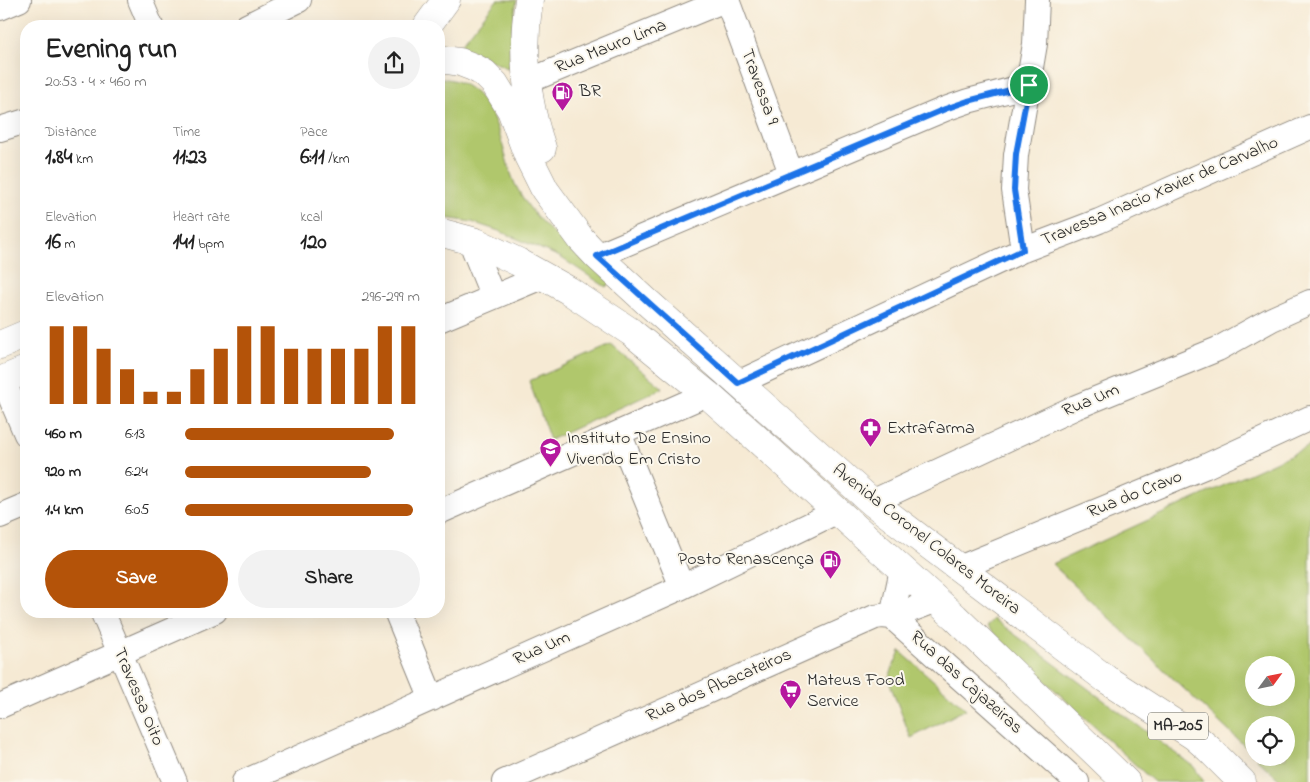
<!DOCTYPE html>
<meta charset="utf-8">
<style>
:root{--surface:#fff;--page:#f2f2f2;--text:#222;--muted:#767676;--accent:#b45309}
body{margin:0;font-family:"Indie Flower",sans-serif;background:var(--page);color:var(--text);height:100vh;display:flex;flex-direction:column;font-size:19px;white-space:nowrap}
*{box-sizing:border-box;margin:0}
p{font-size:16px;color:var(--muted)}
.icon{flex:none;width:28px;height:28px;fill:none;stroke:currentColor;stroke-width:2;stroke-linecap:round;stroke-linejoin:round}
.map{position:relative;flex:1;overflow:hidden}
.details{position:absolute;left:20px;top:20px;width:425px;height:598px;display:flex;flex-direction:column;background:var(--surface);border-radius:20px;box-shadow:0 5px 20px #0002}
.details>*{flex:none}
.needle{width:32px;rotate:57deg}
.buttons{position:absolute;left:1245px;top:656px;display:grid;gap:10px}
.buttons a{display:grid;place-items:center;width:50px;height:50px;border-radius:50%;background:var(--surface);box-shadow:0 5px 20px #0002;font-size:25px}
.pin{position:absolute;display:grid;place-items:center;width:42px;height:42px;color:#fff;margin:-21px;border:2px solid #fff;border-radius:50%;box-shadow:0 1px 5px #0007}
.round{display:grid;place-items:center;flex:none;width:52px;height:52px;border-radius:26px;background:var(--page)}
.summary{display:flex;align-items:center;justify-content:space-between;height:85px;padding:0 25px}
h1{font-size:28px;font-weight:700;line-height:38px}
.metrics{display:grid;grid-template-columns:repeat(3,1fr);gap:8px;height:85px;padding:5px 25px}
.metrics div{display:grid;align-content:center}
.metrics b{font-size:21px;font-weight:700}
.metrics small{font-size:14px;font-weight:400}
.metrics p{font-size:14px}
.chart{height:140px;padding:10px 25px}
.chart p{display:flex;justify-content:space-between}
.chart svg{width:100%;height:90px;margin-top:5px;stroke:var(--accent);stroke-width:6}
.action{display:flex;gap:10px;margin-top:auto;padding:10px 25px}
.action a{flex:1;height:58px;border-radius:30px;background:var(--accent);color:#fff;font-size:20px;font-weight:700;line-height:58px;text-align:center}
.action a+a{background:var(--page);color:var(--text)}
ul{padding:0 25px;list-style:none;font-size:16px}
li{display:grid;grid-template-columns:80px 60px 1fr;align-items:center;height:38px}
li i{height:12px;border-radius:6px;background:var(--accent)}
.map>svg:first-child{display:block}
.green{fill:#b0c76c;stroke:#6e794c;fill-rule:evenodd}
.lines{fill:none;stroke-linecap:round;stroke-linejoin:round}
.minor-casing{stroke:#908a80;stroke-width:26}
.major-casing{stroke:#908a80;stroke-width:29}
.minor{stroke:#fff;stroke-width:24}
.major{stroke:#fff;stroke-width:28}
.route-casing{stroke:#fff;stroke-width:10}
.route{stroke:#1a73e8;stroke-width:6}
.labels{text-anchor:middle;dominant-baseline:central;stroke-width:4;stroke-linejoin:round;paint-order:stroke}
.shield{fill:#fbf7ec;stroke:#696865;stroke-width:1}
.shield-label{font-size:16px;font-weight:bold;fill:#2b2b2b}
.street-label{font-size:18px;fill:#2b2b2b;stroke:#fbf7ec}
.poi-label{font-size:18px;fill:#2b2b2b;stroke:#fbf7ec;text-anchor:start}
</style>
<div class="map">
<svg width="1310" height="782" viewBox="0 0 1310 782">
<rect width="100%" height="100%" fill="#fbf7ec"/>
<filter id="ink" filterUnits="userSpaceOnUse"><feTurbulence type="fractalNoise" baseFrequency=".02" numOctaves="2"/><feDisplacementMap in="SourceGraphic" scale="10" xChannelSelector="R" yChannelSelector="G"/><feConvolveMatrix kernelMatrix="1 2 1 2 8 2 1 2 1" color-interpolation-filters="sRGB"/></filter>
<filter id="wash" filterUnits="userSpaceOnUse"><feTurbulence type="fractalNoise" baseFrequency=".0096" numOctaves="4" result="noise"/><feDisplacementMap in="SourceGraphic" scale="20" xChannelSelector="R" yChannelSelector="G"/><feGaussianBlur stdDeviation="1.12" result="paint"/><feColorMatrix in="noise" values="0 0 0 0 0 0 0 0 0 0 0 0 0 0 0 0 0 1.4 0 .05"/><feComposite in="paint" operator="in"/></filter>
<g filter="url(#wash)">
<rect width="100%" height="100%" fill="#f6ead4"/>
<!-- green -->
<path class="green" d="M 497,0 L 517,0 L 510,41 L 509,67 L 507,68 L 460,46 Z
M 439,79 C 449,78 459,81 468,87 C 500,107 501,152 515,184 C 519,192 524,200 529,207 C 551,236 584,258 611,282 L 606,287 L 560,257 L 499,231 L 472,222 L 439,217 Z
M 611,345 L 663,388 L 550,440 L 529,381 Z
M 1310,446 L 1310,782 L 1282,782 L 1256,758 L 1286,758 L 1286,725 L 1254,725 L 1254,755 L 1052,564 ZM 1254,665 L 1286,665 L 1286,698 L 1254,698 Z
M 994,619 L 1194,767 L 1204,782 L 1154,782 L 987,627 Z
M 900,651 L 966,709 L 911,738 L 888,679 Z"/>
</g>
<g filter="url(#ink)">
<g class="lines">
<defs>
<path id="minor" d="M 140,0 L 151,26
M 727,0 L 791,173
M 0,8 L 19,0
M 247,26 L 299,0
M 526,82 L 725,0
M 0,129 L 26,121
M 474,250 L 493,297
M 1023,250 L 1014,190 L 1016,155 L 1035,44 L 1037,0
M 597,256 L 945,109 L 968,101 L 1029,85
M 439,320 L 544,276
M 3,380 L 26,434
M 738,383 L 1023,250 L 1099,221 L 1310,127
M 619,433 L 682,587
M 872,502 L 1076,407 L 1218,349 L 1272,319 L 1310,302
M 439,512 L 707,394
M 0,516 L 26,505
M 959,568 L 1204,467 L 1310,418
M 102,611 L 175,782
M 396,611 L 432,699
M 892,617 L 1077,782
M 892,617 L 902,569
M 0,706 L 215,611
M 244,782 L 682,587 L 838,511
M 504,782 L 875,617 L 882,616 L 892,617 L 937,600"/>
<path id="major" d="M 529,0 C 521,51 525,98 542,148
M 427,26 L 446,0
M 439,59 L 460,62 L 473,67 L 484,73 L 495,84 L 511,110 L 528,156 L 545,190 L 581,239 L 597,256 L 646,301 L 872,502 L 1106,679 L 1194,736 L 1209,749 L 1242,782
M 439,232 L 476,242 L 518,262 L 568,290 L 631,332 L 707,394 L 955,617 L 1126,782
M 0,345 L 26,334
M 0,381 L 26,370"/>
</defs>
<!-- minor casing -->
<use href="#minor" class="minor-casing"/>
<!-- major casing -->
<use href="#major" class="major-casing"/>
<!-- minor -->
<use href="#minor" class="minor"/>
<!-- major -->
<use href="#major" class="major"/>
</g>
</g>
<g class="lines" filter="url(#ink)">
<defs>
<path id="route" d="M 1029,85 L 1016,154 L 1014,190 L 1023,250 L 738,383 L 597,256 L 945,109 L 968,101 Z"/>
</defs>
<!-- route casing -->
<use href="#route" class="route-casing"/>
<!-- route -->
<use href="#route" class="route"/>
</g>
<!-- icons -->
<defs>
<symbol id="fuel-pin" viewBox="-11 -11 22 30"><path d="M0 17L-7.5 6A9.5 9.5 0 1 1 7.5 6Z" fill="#b5179e" stroke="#fbf7ec"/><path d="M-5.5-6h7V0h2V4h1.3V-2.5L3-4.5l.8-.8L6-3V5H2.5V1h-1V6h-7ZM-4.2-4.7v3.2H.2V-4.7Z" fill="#fff"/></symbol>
<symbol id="pharmacy-pin" viewBox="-11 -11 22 30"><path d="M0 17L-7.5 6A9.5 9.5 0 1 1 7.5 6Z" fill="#b5179e" stroke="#fbf7ec"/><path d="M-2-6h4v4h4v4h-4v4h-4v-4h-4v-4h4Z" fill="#fff"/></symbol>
<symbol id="school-pin" viewBox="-11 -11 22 30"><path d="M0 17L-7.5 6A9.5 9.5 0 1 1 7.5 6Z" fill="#b5179e" stroke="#fbf7ec"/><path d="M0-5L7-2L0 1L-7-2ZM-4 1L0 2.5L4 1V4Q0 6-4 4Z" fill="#fff"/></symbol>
<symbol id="supermarket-pin" viewBox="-11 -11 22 30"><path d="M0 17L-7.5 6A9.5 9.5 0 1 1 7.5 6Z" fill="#b5179e" stroke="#fbf7ec"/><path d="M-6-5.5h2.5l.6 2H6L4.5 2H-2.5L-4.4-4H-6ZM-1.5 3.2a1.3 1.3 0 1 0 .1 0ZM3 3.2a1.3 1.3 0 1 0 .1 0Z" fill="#fff"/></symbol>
</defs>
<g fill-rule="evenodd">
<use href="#fuel-pin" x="550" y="80" width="25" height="34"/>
<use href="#pharmacy-pin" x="858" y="416" width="25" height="34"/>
<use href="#school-pin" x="538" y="436" width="25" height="34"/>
<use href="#fuel-pin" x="818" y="548" width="25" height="34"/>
<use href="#supermarket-pin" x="778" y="678" width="25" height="34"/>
</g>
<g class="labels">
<!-- shield labels -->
<rect class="shield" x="1148" y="712.5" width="60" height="27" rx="4"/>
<g class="shield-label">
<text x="1178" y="726">MA-205</text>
</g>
<!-- street labels -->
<g class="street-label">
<text transform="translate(611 47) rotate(-22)">Rua Mauro Lima</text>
<text transform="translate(759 87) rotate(70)">Travessa 9</text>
<text transform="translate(1160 192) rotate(-23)">Travessa Inacio Xavier de Carvalho</text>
<text transform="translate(1091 401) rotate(-23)">Rua Um</text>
<text transform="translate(1135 495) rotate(-22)">Rua do Cravo</text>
<text transform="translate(926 540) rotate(38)">Avenida Coronel Colares Moreira</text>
<text transform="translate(542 649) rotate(-24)">Rua Um</text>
<text transform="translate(966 683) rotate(42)">Rua das Cajazeiras</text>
<text transform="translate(719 686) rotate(-24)">Rua dos Abacateiros</text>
<text transform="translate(138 697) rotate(67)">Travessa Oito</text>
</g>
<!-- poi labels -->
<g class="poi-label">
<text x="579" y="92">BR</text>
<text x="887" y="429">Extrafarma</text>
<text x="567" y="439">Instituto De Ensino<tspan x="567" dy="21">Vivendo Em Cristo</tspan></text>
<text x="814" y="560" text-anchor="end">Posto Renascença</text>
<text x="807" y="681">Mateus Food<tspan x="807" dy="21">Service</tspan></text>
</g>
</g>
</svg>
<div class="buttons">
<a><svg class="needle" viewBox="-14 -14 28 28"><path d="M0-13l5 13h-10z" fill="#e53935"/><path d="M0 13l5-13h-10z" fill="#767676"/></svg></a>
<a><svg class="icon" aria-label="locate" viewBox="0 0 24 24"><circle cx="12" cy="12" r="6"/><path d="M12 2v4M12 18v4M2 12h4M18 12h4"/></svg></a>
</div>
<div class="pin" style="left:1029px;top:85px;background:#1e9e55"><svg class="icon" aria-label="arrive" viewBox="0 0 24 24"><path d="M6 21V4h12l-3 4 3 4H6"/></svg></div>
<section class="details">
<div class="summary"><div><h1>Evening run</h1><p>20:53 · 4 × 460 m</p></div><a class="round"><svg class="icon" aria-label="share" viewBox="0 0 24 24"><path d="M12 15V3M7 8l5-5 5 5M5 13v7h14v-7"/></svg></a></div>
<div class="metrics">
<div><p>Distance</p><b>1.84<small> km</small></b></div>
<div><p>Time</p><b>11:23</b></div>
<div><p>Pace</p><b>6:11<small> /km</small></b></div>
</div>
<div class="metrics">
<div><p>Elevation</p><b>16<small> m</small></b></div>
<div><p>Heart rate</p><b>141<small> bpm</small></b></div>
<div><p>kcal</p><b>120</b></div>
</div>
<div class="chart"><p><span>Elevation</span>296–299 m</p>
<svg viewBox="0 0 160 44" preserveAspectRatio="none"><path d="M5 44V6M15 44V6M25 44V17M35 44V27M45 44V38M55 44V38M65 44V27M75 44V17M85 44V6M95 44V6M105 44V17M115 44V17M125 44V17M135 44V17M145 44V6M155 44V6"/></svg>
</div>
<ul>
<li><b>460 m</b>6:13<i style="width:89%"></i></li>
<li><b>920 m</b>6:24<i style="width:79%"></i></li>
<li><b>1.4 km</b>6:05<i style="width:97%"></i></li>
</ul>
<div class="action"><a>Save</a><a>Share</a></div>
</section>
</div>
